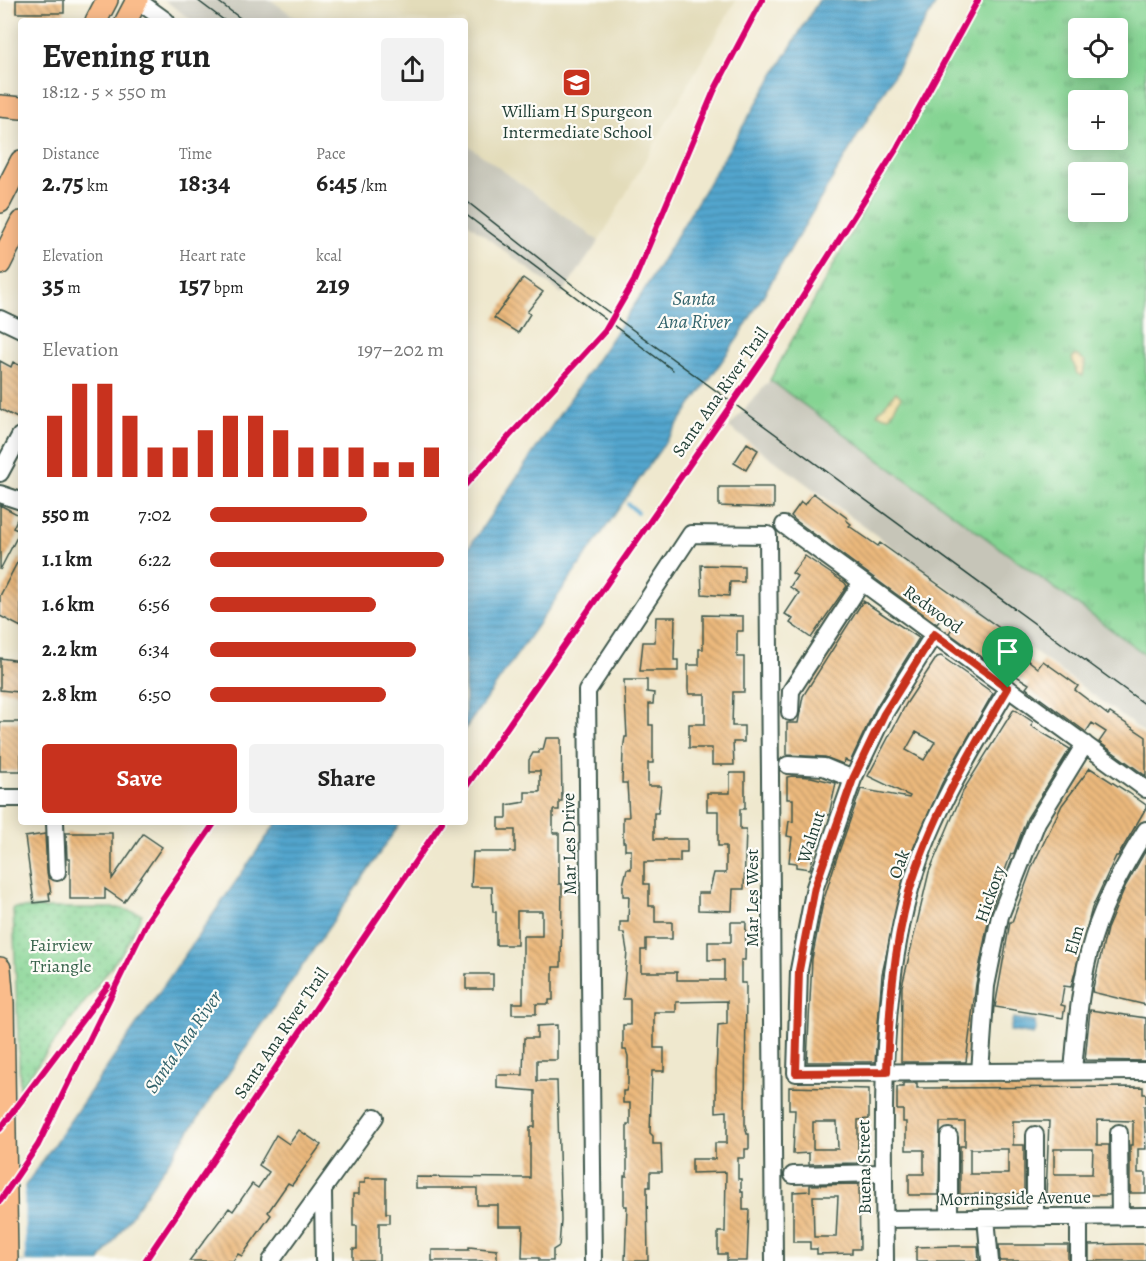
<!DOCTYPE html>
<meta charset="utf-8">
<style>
:root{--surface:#fff;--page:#f2f2f2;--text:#222;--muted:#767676;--accent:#c8321e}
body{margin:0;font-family:Alegreya,serif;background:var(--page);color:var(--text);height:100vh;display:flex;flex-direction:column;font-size:22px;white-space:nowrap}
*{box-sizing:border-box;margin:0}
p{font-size:20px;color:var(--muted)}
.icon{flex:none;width:33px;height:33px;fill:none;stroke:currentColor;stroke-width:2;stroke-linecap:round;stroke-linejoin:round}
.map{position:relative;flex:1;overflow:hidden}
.side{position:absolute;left:18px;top:18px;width:450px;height:807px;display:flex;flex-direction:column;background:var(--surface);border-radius:6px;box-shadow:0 3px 15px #0003}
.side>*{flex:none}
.fabs{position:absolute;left:1068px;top:18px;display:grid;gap:12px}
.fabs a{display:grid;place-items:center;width:60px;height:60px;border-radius:6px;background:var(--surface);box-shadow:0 3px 15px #0003;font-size:30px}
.pin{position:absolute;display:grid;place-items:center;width:51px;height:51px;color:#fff;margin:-62px -26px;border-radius:50% 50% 50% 0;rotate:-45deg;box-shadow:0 0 6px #0007}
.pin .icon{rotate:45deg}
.round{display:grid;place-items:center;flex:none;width:63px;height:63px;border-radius:6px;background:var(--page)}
.overview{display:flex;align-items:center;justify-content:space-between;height:102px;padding:0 24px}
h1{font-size:33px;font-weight:600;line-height:45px}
.figures{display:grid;grid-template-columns:repeat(3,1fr);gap:9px;height:102px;padding:6px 24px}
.figures div{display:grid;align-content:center}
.figures b{font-size:26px;font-weight:600}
.figures small{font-size:16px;font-weight:400}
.figures p{font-size:16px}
.chart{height:168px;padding:12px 24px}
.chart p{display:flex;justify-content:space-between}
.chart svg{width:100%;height:108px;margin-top:6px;stroke:var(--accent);stroke-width:6}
.primary-button{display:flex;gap:12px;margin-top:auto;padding:12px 24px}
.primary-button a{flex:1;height:69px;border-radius:6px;background:var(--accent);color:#fff;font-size:24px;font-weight:600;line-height:69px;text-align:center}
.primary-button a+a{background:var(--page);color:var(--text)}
ul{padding:0 24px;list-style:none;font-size:20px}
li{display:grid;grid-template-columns:96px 72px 1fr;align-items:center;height:45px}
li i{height:15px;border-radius:8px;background:var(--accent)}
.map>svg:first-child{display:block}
.built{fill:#e3dcba}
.industrial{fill:#c6c5b8}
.grass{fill:url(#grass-tufts);stroke:#528864;stroke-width:1.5;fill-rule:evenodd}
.sand{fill:url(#sand-dots);stroke:#868c69;stroke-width:1.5}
.park{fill:url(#park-dots);stroke:#528864;stroke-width:1.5}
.water{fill:url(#water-rules);stroke:#397281;stroke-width:1.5}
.pier{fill:#efe8ce}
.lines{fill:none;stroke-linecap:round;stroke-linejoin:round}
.stream{stroke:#53a6ce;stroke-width:4}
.building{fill:url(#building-back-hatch);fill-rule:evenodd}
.minor-casing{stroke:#3e574b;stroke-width:20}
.major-casing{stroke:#3e574b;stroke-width:24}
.minor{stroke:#fff;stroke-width:16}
.major{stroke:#fabc8b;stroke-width:21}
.tram{stroke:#1f3d34;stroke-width:1.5}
.cycleway-casing{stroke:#fdfcf7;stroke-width:10}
.cycleway{stroke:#d6006c;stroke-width:6}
.route-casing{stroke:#fff;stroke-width:12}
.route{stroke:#c8321e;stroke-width:8}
.labels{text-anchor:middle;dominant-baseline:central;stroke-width:4.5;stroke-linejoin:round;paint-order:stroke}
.poi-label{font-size:18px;fill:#1f3d34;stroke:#fdfcf7}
.street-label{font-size:18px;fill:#1f3d34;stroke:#fdfcf7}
.park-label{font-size:18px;fill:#38634c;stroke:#fdfcf7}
.water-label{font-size:20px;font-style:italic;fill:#31626a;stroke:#fdfcf7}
</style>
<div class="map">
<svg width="1146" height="1261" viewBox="0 0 1146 1261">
<defs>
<pattern id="grass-tufts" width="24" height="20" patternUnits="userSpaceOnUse" patternTransform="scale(1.5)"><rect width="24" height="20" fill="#85d493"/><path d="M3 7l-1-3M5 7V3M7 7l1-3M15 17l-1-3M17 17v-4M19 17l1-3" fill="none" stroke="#6cad79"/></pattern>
<pattern id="sand-dots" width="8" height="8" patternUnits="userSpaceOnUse" patternTransform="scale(1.5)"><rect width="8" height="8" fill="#eeda9e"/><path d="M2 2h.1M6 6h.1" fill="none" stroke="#ccbc89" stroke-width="1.8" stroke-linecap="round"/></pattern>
<pattern id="park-dots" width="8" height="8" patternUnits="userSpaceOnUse" patternTransform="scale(1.5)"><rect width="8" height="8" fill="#85d493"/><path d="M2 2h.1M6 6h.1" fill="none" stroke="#6cad79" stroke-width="1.8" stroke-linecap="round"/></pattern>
<pattern id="water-rules" width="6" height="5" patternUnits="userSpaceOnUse" patternTransform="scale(1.5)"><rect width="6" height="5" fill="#53a6ce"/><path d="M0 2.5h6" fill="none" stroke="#4488a8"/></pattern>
<pattern id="building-back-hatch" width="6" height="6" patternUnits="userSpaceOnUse" patternTransform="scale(1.5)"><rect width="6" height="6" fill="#ecb97d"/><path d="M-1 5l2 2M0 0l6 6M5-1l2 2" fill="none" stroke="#bf9867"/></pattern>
</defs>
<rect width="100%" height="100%" fill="#fdfcf7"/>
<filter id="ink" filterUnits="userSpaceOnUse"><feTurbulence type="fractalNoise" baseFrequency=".0167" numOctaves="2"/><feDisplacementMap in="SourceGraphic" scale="12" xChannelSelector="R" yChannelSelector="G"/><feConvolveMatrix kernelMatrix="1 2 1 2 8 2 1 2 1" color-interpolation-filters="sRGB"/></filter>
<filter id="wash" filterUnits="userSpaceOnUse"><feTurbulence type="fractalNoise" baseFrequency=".008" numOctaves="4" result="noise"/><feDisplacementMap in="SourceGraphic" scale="24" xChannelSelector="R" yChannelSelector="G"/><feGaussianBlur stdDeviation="1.35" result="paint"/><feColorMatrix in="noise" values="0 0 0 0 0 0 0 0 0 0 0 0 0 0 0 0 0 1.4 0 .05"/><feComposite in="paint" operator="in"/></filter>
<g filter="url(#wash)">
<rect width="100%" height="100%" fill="#efe8ce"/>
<!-- built -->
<path class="built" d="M 271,0 L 736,0 L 599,241 L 465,143 L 465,21 L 300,21 Z"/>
<!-- industrial -->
<path class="industrial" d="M 164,0 L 271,0 L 300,21 L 193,21 Z
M 465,143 L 599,241 L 562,294 L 465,221 Z
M 770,380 L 1146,656 L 1146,734 L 729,427 Z"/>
<!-- grass -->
<path class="grass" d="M 980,0 L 1146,0 L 1146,655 L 770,380 ZM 1078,28 L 1118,28 L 1118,68 L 1078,68 ZM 1078,100 L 1118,100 L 1118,140 L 1078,140 ZM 1078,172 L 1118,172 L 1118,212 L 1078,212 Z"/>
<!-- sand -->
<path class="sand" d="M 1076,355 L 1085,361 L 1083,376 L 1077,374 L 1072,358 Z
M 896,392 L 901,397 L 889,417 L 877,414 Z"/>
<!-- park -->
<path class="park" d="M 13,908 L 118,908 L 142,914 L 123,951 L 20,1088 Z"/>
<!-- water -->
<path class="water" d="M 819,0 L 938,0 L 738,338 L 465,729 L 465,553 L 643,292 Z
M 277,822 L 401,822 L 100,1261 L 0,1261 L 0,1222 Z
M 1013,1018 L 1035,1022 L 1036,1030 L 1033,1035 L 1010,1031 Z"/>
<!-- pier -->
<path class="pier" d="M 24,1181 L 25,1261 L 0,1261 L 0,1216 Z"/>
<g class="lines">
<!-- stream -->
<path class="stream" d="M 628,504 L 637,512"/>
</g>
<g id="blocks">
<!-- building -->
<path class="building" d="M 16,0 L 64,0 L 64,13 L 16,13 Z
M 523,278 L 543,292 L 527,312 L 530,314 L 518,333 L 494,318 Z
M 0,361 L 11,367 L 13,362 L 21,366 L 21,420 L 0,409 Z
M 747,443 L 758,450 L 746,470 L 734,463 Z
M 719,487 L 774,487 L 774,508 L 719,506 Z
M 813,493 L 847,518 L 846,520 L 851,524 L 849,526 L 878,546 L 880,543 L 1005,632 L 1002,636 L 1025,653 L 1023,656 L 1038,668 L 1043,661 L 1078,686 L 1075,690 L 1108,715 L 1110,713 L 1146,737 L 1146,776 L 1099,742 L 1106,732 L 1092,723 L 1086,732 L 1026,688 L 1029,684 L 1015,675 L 1012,679 L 949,633 L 957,621 L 945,613 L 937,624 L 795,520 L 791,516 L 801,502 L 805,505 Z
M 0,505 L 19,515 L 13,528 L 20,531 L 0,570 Z
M 21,555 L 21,627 L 0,616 L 0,596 Z
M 805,556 L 845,583 L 847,586 L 811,638 L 790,623 L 793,619 L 785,614 L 799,593 L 790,587 L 797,576 L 792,573 Z
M 701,565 L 744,566 L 744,582 L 730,582 L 729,596 L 702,594 Z
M 863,601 L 919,638 L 875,709 L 850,762 L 845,760 L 843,764 L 825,757 L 787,755 L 787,723 L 798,723 L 803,696 Z
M 703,615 L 743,616 L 743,631 L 737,631 L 737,657 L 744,657 L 744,692 L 733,692 L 732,726 L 744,726 L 744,742 L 733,742 L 734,765 L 712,765 L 712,748 L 689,748 L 689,724 L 705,724 L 705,694 L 689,694 L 688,690 L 688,665 L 699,665 L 699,649 L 703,649 Z
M 656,617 L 675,617 L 674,660 L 678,660 L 678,671 L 640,671 L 643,642 L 655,642 Z
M 941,656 L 993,693 L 942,783 L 907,863 L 882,974 L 875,1062 L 807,1062 L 812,959 L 823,902 L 836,860 L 861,789 L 909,798 L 910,796 L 868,776 L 906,704 L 937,657 ZM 916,732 L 935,742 L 924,760 L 906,750 Z
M 0,658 L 20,661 L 18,692 L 0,690 Z
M 624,680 L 647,680 L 647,692 L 654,693 L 653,704 L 649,704 L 649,725 L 653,725 L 653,763 L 648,763 L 648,786 L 661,786 L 658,813 L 654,813 L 654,839 L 687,839 L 687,852 L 680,852 L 680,862 L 644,862 L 644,884 L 649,884 L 649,906 L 655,906 L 655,922 L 672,922 L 672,939 L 646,939 L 646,950 L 641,950 L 641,972 L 677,972 L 677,980 L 724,980 L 724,960 L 708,960 L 708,942 L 731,942 L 731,922 L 746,922 L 745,960 L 741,960 L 741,983 L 746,983 L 745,1125 L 747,1134 L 749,1134 L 749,1149 L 745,1149 L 745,1158 L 738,1158 L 738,1179 L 741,1179 L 741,1192 L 743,1192 L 743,1210 L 749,1210 L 747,1261 L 727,1261 L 727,1254 L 718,1254 L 718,1232 L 725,1232 L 726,1172 L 692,1173 L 692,1159 L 715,1159 L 715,1143 L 727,1143 L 727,1111 L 716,1112 L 716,1075 L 718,1025 L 727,1024 L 727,1001 L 676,1002 L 676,1012 L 654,1012 L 654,1048 L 664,1048 L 664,1071 L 652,1071 L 650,1133 L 653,1136 L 653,1144 L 661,1144 L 662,1172 L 650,1172 L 650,1187 L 647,1187 L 648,1261 L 625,1261 L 627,1206 L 624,1206 L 624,1176 L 627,1176 L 627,1124 L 630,1124 L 630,1103 L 623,1103 L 623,1091 L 626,1091 L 628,1084 L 628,1056 L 626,1050 L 623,1050 L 623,1025 L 630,1025 L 630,999 L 623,999 L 627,951 L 624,933 L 620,933 L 620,922 L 628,922 L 629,896 L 623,896 L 623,885 L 627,869 L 631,869 L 631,850 L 625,850 L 625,842 L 623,842 L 623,817 L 629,817 L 627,783 L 622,783 L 623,750 L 625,737 L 627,737 Z
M 1014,709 L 1033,722 L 1031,726 L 1070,749 L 1027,818 L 1014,853 L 1011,854 L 990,912 L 976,984 L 966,1062 L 901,1062 L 902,986 L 929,872 L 964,789 Z
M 0,722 L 21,722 L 21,771 L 0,771 Z
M 546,738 L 561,738 L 562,801 L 559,801 L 559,810 L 553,810 L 553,833 L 559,833 L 559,884 L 562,884 L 561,967 L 553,967 L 553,1000 L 549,1000 L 549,1004 L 536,1004 L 536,1014 L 512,1014 L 512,1003 L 523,1003 L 523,936 L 542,936 L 542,911 L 517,911 L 517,945 L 496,945 L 496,912 L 493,912 L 492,887 L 471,887 L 473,852 L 515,852 L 515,830 L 499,830 L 499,818 L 507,818 L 507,805 L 525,802 L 525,792 L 540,792 L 540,771 L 529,771 L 529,760 L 533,753 L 539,753 L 539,750 L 543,750 Z
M 1090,768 L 1129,793 L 1146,805 L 1146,808 L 1118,856 L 1116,856 L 1092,908 L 1071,987 L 1064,986 L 1061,1005 L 1065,1006 L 1063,1018 L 995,1007 L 1010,922 L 1012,922 L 1032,867 L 1062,805 Z
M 730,773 L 745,773 L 745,809 L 740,809 L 740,829 L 746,829 L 744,889 L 733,889 L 732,911 L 698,910 L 698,893 L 709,893 L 714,873 L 726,873 L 726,846 L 718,846 L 718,811 L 707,811 L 707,793 L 730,793 Z
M 792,776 L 811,777 L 836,783 L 829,815 L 824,815 L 821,839 L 816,844 L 810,869 L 796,867 L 796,863 L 789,862 L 792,837 L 787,836 L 789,821 L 793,822 L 793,799 L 787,799 L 787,777 Z
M 66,833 L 112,833 L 112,879 L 143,834 L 162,847 L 124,902 L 105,889 L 105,899 L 70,899 L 70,859 L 67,859 Z
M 45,834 L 47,872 L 51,893 L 49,893 L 50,901 L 34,903 L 25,837 Z
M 1146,850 L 1146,1005 L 1092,992 L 1107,929 L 1125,887 Z
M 466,974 L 493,974 L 493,989 L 466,989 Z
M 1090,1010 L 1146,1018 L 1146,1061 L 1085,1060 Z
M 557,1025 L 557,1060 L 537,1060 L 537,1081 L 557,1081 L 561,1221 L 559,1246 L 553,1250 L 553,1261 L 539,1261 L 539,1258 L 522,1258 L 523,1226 L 498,1226 L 498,1205 L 477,1205 L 477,1188 L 416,1188 L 416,1177 L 530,1178 L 530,1127 L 535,1127 L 535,1091 L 497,1088 L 497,1075 L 523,1075 L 524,1038 L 537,1038 L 537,1026 Z
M 903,1083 L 917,1083 L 917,1088 L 1143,1087 L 1143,1094 L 1146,1094 L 1146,1106 L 1144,1106 L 1146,1149 L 1138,1149 L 1138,1173 L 1146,1173 L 1146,1193 L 1130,1193 L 1130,1145 L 1133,1145 L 1133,1121 L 1097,1120 L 1097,1145 L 1109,1145 L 1109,1195 L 1046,1195 L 1049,1121 L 1013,1121 L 1013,1145 L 1024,1145 L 1024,1194 L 960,1194 L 960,1146 L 965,1146 L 965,1122 L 940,1122 L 939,1195 L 909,1195 L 909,1174 L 924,1174 L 924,1150 L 906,1150 L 906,1122 L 903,1122 L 903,1110 L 897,1110 L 897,1087 L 903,1087 ZM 970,1149 L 1008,1149 L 1008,1174 L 970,1174 ZM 1054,1149 L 1093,1149 L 1092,1174 L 1054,1174 Z
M 789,1087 L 869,1089 L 869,1119 L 858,1120 L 858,1163 L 809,1164 L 809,1153 L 793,1154 L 795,1110 L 789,1110 ZM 813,1122 L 837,1122 L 838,1149 L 813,1149 Z
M 299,1130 L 321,1145 L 292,1185 L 288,1183 L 268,1212 L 271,1215 L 242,1256 L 238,1254 L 233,1261 L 189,1261 L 229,1208 L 233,1211 L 252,1184 L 258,1188 L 269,1172 L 259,1165 L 276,1135 L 289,1144 Z
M 365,1178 L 386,1178 L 386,1213 L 390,1213 L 390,1223 L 379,1223 L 379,1261 L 353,1261 L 353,1249 L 357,1249 L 357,1226 L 353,1226 L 353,1194 L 359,1194 L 359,1183 L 365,1183 Z
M 859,1184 L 860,1249 L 852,1249 L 852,1253 L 817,1254 L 817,1249 L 810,1249 L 810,1242 L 793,1242 L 793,1192 L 810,1191 L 810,1185 ZM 813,1196 L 838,1196 L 836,1237 L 814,1237 Z
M 1124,1244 L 1146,1244 L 1146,1261 L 1089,1261 L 1089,1245 Z
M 999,1245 L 1068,1245 L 1068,1261 L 1000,1261 Z
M 955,1246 L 978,1246 L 979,1261 L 916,1261 L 916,1247 Z
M 469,1247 L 497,1250 L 497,1261 L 432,1261 L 432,1250 L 469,1250 Z"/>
</g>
</g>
<g filter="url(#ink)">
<use href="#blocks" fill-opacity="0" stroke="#3e574b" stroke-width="1.5"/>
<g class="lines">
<defs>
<path id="minor" d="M 137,0 L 166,21
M 0,319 L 21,329
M 0,473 L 20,436
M 0,494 L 21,501
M 784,525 L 1146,789
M 934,634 L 884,714 L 853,779 L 815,887 L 799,970 L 796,1073 L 1146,1071
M 790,712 L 791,691 L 862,582
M 788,765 L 824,767 L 853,779
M 0,798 L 21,798
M 55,822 L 57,872
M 1073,1071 C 1077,1026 1080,981 1093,938 C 1105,899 1125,864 1146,830
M 980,1072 L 986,986 L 1000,916 L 1037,822 L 1085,744
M 1119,1133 L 1120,1217
M 1035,1135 L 1035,1218
M 949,1137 L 949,1218
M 793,1175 L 884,1173
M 323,1191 L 324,1261
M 1079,1217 L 1079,1261
M 986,1218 L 990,1261
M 884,1219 L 1146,1216
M 271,1261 L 375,1117
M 593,1261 L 587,691 L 691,534 L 768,535 L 774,1261
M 885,1261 C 884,1139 877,1012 909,893 C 928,820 970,753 1008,688"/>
<path id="major" d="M 96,21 L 107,0
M 126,21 L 137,0
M 0,106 L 21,108
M 0,202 L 21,161
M 0,264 L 21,222
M 0,968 L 3,1003 L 7,1261"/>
</defs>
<!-- minor casing -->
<use href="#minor" class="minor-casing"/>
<!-- major casing -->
<use href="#major" class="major-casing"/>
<!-- minor -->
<use href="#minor" class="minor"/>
<!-- major -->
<use href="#major" class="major"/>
<!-- tram -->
<path class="tram" d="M 197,0 L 225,21
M 216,0 L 244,21
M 465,200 L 588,297 L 1146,705
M 465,214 L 673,370"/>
<defs>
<path id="cycleway" d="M 465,485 L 605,331 L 634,281 L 714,91 L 762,0
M 465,788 L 769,350 L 897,148 L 978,0
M 0,1129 L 108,986
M 0,1201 L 38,1145 L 148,920 L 215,822
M 145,1261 L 442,822"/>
</defs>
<!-- cycleway casing -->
<use href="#cycleway" class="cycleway-casing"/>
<!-- cycleway -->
<use href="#cycleway" class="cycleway"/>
</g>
</g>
<g class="lines" filter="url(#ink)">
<defs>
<path id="route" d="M 934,634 L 1008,688 C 970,753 930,819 909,892 C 893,951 889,1012 887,1072 L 796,1073 L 799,970 L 815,887 L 853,779 L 884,714 Z"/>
</defs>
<!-- route casing -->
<use href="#route" class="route-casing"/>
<!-- route -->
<use href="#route" class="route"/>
</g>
<!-- icons -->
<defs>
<symbol id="school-square" viewBox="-11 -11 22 22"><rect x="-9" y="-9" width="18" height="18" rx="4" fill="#c8321e" stroke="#fdfcf7"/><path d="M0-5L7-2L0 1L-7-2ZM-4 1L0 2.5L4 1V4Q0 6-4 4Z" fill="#fff"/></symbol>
</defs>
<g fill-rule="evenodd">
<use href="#school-square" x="560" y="66" width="33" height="33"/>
</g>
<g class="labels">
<!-- poi labels -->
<g class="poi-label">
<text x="577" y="111">William H Spurgeon<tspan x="577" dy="21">Intermediate School</tspan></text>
</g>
<!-- street labels -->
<g class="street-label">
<text transform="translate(720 392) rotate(-55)">Santa Ana River Trail</text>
<text transform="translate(933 609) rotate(36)">Redwood</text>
<text transform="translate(811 837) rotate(-72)">Walnut</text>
<text transform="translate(569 844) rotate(-91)">Mar Les Drive</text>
<text transform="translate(899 864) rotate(-70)">Oak</text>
<text transform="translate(990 894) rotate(-71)">Hickory</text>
<text transform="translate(752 898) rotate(-90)">Mar Les West</text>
<text transform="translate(1074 940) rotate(-74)">Elm</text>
<text transform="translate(281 1033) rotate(-56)">Santa Ana River Trail</text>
<text transform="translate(864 1167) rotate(-91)">Buena Street</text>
<text transform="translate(1015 1198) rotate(-1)">Morningside Avenue</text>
</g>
<!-- park labels -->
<g class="park-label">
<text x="61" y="945">Fairview<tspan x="61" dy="21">Triangle</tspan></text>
</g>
<!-- water labels -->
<g class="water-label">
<text x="694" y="298">Santa<tspan x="694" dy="23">Ana River</tspan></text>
<text transform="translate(183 1042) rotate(-55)">Santa Ana River</text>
</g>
</g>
</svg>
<div class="fabs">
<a><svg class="icon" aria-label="locate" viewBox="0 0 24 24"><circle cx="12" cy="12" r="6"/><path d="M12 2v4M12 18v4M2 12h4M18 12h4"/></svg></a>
<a>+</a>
<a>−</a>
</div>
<div class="pin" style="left:1008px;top:688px;background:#1e9e55"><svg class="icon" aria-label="arrive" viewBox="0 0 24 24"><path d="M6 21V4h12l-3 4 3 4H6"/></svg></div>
<section class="side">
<div class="overview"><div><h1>Evening run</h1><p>18:12 · 5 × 550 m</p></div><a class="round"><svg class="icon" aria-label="share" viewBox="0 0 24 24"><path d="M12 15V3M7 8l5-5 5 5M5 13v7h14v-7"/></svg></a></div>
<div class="figures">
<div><p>Distance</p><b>2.75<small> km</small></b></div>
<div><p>Time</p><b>18:34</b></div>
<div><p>Pace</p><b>6:45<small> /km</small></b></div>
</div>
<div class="figures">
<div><p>Elevation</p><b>35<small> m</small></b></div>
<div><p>Heart rate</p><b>157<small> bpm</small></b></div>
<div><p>kcal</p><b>219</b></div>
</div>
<div class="chart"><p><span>Elevation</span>197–202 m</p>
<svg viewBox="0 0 160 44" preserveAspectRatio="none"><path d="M5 44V19M15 44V6M25 44V6M35 44V19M45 44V32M55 44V32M65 44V25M75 44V19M85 44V19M95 44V25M105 44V32M115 44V32M125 44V32M135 44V38M145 44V38M155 44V32"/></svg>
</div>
<ul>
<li><b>550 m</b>7:02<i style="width:67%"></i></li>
<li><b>1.1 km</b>6:22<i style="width:100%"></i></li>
<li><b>1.6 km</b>6:56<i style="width:71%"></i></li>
<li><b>2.2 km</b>6:34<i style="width:88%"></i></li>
<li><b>2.8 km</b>6:50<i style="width:75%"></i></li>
</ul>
<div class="primary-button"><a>Save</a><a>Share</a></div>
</section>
</div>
